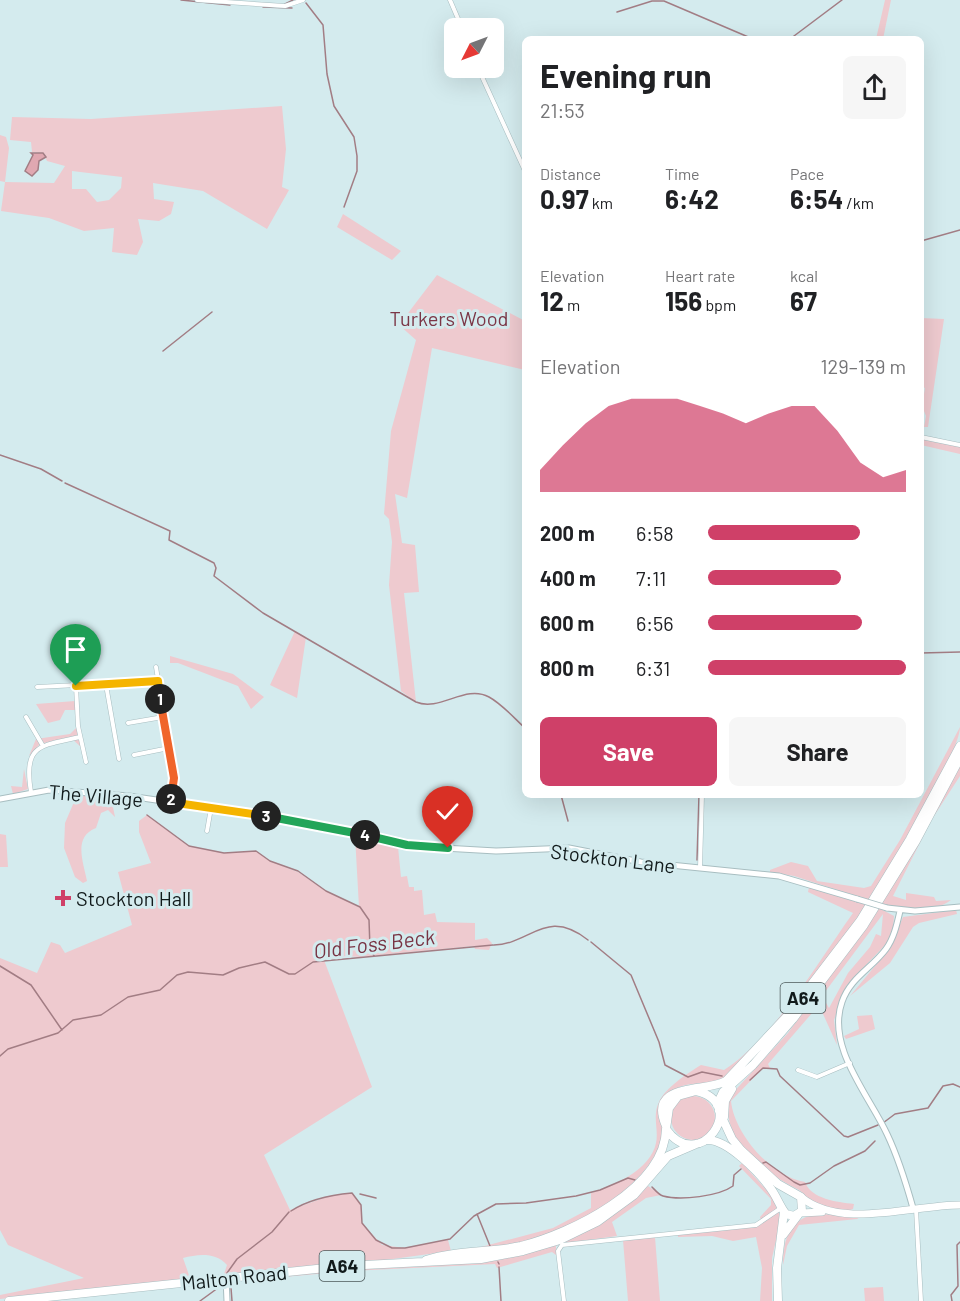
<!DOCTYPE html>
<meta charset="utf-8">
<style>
:root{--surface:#fff;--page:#f6f6f6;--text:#202124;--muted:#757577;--accent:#cf4068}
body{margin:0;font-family:Barlow,sans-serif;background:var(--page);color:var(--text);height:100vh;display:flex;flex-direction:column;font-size:22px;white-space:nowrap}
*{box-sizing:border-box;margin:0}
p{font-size:20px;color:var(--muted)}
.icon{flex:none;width:33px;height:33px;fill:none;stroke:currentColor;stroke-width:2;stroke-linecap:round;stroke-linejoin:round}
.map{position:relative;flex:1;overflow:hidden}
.sheet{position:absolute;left:522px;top:36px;width:402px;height:762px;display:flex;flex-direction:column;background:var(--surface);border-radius:9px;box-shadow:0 6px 24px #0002}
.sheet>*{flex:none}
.needle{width:39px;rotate:228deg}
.tools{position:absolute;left:444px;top:18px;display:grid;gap:12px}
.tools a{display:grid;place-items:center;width:60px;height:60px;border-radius:9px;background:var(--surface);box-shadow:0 6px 24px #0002;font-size:30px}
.pin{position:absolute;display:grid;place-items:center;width:51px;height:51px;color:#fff;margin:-62px -26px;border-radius:50% 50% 50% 0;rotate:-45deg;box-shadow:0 0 6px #0007}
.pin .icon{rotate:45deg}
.km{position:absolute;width:30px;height:30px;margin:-15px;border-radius:50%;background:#222;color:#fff;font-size:16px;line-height:30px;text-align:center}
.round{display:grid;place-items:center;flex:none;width:63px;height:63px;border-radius:9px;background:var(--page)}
.headline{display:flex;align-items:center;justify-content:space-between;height:102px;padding:0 18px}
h1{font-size:33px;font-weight:700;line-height:45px}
.metrics{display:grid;grid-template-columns:repeat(3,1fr);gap:9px;height:102px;padding:6px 18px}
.metrics div{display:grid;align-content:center}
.metrics b{font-size:26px;font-weight:700}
.metrics small{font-size:16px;font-weight:400}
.metrics p{font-size:16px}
.chart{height:168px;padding:12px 18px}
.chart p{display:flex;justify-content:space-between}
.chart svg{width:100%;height:108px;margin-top:6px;fill:var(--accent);opacity:.7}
.button{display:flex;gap:12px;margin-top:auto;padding:12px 18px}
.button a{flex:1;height:69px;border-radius:9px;background:var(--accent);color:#fff;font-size:24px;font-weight:700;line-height:69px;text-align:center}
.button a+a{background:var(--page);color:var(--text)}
ul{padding:0 18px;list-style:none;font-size:20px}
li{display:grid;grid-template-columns:96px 72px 1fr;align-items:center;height:45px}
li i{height:15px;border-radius:8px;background:var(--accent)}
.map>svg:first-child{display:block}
.green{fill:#eecacf;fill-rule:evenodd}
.water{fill:#e0a8b1;stroke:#a27d84;stroke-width:1.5}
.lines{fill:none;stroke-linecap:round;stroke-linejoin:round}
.stream{stroke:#a27d84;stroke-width:1.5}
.minor-casing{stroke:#a8bec1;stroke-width:5}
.tertiary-casing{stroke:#a8bec1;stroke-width:7}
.primary-casing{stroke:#a8bec1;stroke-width:8}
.trunk-casing{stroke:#a8bec1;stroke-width:9}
.minor{stroke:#fff;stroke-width:4}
.tertiary{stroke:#fff;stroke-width:5}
.primary{stroke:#fff;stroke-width:7}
.trunk{stroke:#fff;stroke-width:8}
.tertiary-bridge-casing{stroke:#a8bec1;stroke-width:7;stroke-linecap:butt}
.tertiary-bridge{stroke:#fff;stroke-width:5}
.split-1-casing{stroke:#fff;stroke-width:12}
.split-2-casing{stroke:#fff;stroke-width:12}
.split-3-casing{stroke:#fff;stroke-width:12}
.split-4-casing{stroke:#fff;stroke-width:12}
.split-5-casing{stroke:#fff;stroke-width:12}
.split-1{stroke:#f5b400;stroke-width:8}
.split-2{stroke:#f0652b;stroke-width:8}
.split-3{stroke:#f5b400;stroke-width:8}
.split-4{stroke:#22a559;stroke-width:8}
.split-5{stroke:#22a559;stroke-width:8}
.poi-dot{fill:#cf4068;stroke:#d4ebee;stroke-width:2}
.labels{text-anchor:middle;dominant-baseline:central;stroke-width:6;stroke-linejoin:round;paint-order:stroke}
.shield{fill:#d4ebee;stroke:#4c595a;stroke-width:1.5}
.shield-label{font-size:18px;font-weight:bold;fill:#111a1b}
.park-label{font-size:20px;fill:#7b3646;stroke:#d4ebee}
.street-label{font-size:20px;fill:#111a1b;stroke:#d4ebee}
.poi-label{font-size:20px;fill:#111a1b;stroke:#d4ebee;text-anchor:start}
.water-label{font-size:21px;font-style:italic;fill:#783343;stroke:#d4ebee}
</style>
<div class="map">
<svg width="960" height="1301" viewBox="0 0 960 1301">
<rect width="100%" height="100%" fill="#d4ebee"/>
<!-- green -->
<path class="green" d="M 885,0 L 891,0 L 883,39 L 876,39 Z
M 282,106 L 286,149 L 282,187 L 289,190 L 267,229 L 203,191 L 153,183 L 154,199 L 174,202 L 171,214 L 159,221 L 138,219 L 143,242 L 137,255 L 112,252 L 114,228 L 84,231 L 49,218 L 1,211 L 5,182 L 0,181 L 0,135 L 6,137 L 9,148 L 5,182 L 54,183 L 65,166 L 47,161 L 43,153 L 32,152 L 31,142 L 10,140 L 12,117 L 91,119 ZM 72,171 L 122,177 L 121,188 L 109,200 L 97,202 L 86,189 L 72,189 Z
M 343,214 L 401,251 L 392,260 L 337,227 Z
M 437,275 L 525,321 L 525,370 L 432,348 L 407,498 L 395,494 L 402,543 L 415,545 L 419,592 L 404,593 L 416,702 L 401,691 L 389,585 L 392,542 L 389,519 L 384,514 L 391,431 L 416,340 L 399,325 Z
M 921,318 L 944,319 L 928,427 L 924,427 L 926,416 L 922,406 L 925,388 L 921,386 Z
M 921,439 L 960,447 L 960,454 L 921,445 Z
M 295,631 L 306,637 L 297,698 L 270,685 Z
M 170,656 L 233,674 L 264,697 L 251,709 L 238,686 L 178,663 L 170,663 Z
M 75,701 L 75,710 L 65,710 L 60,720 L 48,723 L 36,704 Z
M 77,727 L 82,748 L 70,737 L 40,744 L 29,756 L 36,739 L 70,734 Z
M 960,727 C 960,754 887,870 869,900 L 794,876 L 770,872 L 770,870 L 791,862 L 808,866 L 817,881 L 864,888 L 871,886 L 900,840 Z
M 960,763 L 960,776 L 932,819 L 893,896 L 906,900 L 906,893 L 934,897 L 936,901 L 951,900 C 933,914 901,909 880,903 Z
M 24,769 L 28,789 L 13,794 L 11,786 L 22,787 Z
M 77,795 L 126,801 L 112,802 L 115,817 L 108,810 L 101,813 L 96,828 C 73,837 83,861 87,881 L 83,883 L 75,877 L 64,848 L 65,823 Z
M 147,815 L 189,846 L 224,853 L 256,851 L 270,861 L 298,872 L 326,891 L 359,907 L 355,836 L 398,847 L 401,877 L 407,876 L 409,887 L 414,887 L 414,891 L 422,890 L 424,915 L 435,913 L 437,922 L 475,923 L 475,940 L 487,938 L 492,943 L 489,950 L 475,949 L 474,946 L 359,957 L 346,956 L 324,960 L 372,1087 L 264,1155 L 290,1210 L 329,1196 L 352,1193 L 361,1205 L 362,1223 L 382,1245 L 405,1248 L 448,1240 L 451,1251 L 378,1261 L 224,1274 L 227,1265 C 216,1252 198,1254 183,1258 L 190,1278 L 0,1299 L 0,1295 L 84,1278 L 8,1245 L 0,1230 L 0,958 L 37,973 L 51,942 L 60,945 L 65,953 L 132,925 L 118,872 L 151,863 L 139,832 L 139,821 Z
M 0,834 L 6,835 L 8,867 L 0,867 Z
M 809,887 L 868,904 L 813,982 L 725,1080 C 706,1086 684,1079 669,1094 C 652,1110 668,1128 660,1146 C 635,1198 574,1228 521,1243 C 504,1248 484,1249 466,1251 L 553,1228 L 591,1208 L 591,1193 C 613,1187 651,1169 656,1143 C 659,1130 652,1116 659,1102 C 665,1088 688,1073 701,1065 L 724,1070 C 775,1037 818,962 853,913 L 808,892 Z
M 879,908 L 894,916 L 893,930 L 887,943 L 846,986 L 834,1020 L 837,1045 L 819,1005 L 768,1064 L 770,1068 L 763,1068 L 731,1101 C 734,1133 771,1177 805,1182 C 811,1199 837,1202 854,1204 L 853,1209 C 839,1213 821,1208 809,1200 C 805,1197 804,1193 799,1190 C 765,1173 720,1141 729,1097 L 788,1033 ZM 883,914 L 881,936 L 876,934 L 870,947 L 848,973 L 829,1008 L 822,996 Z
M 956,910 L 957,914 L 919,923 L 913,927 L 890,963 L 850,996 L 890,948 L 903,917 Z
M 872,1015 L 875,1029 L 846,1039 L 844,1036 L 859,1029 L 857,1016 Z
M671 1118a22 22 0 1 1 44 0a22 22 0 1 1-44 0Z
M 742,1163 L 771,1195 L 781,1218 L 772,1258 L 772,1301 L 760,1301 L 762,1268 L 756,1237 L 733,1241 L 712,1236 L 678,1237 L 678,1235 L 762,1224 L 760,1217 L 771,1205 L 771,1199 L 739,1166 Z
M 648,1186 L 661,1195 L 646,1198 L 612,1222 L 617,1236 L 560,1244 L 556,1246 L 556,1255 L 552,1252 L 497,1268 L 495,1264 L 350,1271 L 229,1282 L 228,1279 L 501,1259 L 631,1201 Z
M 819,1214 L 862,1216 L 857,1219 L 799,1225 L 787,1246 L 783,1265 C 783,1239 790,1217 819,1214 Z
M 655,1237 L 660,1301 L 628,1301 L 623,1240 Z
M 883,1287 L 884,1301 L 865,1301 L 864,1288 Z"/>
<!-- water -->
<path class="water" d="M 31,153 L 43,153 L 46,157 L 39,161 L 38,170 L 32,176 L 25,171 L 33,155 Z"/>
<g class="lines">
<!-- stream -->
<path class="stream" d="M 181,0 L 230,5
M 306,3 L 323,25 L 327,74 L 334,106 L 354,137 L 357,156 L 357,171 L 344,207
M 285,4 L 293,0
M 263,7 L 292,8
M 617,12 L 652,1 L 664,1 L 753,39
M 790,39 L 842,0
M 921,241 L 960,230
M 163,351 L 212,312
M 0,455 L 41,469 L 62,481
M 65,483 L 170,531 L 169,540 L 214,563 L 216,568 L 214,576 L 263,613 L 416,702 C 440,712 465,684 489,697 C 502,704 514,718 525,728
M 921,653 L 960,652
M 561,795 L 568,821
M 147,815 L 189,846 L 224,853 L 256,851 L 270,861 L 298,871 L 326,891 L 360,907 L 369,920 L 370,948 L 374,956
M 697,860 L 699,795
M 591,942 L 631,975 L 659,1042 L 665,1065 L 688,1077 L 702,1072 L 722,1076
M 494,945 C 531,944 546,907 588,940
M 0,966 L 31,985 L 62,1030
M 0,1056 L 8,1049 L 58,1033 L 73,1020 L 101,1015 L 128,997 L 160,990 L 177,975 L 188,972 L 223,975 L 239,968 L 265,962 L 289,974 L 295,974 L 313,962 L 493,945
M 750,1080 L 763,1068 L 777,1069 L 780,1076 L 844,1136 L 848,1137 L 878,1125
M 883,1123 L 895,1114 L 928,1108 L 943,1086 L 953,1084 L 960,1087
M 763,1163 L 766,1162 L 794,1182 L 800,1185 L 810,1183 L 834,1166 L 865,1151 L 875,1141
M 652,1187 C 655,1190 659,1195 663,1196 C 681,1201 719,1196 733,1186 L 734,1175 L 741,1169
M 360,1194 L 376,1198
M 291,1211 C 309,1199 331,1195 352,1193 L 361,1205 L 362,1223 L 376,1240 L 392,1248 L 405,1248 L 450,1239 L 474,1216 L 496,1204 L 526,1203 L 576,1196 L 600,1190 L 628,1178 L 635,1180
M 477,1214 L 490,1246
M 498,1262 L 499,1264
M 499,1267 L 501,1301
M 227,1273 L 237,1259 L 272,1232 L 289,1212
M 231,1288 L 232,1301
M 200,1301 L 222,1285
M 952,1301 L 951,1295 L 958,1286 L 957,1245 L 960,1242"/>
<defs>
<path id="minor" d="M 197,0 L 285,6 L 303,0
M 450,0 L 462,28
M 478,68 L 525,171
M 921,437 L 960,445
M 156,667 L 174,778 L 171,802
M 106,685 L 119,759
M 76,686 L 78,726 L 86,762
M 37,687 L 158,681
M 26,717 L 43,746
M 128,723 L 163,717
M 134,755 L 169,748
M 31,792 C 23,744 40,746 80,737
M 207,831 L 211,808
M 700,868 L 702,795
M 798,1070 L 817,1077 L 850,1063
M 916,1209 L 921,1301
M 564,1301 L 558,1251 L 562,1245 L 756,1225 L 781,1208"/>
<path id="tertiary" d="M 0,799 L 49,790 L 129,796 L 286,819 L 426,847 L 496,851 L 569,848 L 641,862 L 779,876 L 857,899
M 887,908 L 915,911 L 960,907
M 900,911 C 897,924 894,938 886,949 C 872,968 850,978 842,1002 C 826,1047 869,1095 887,1134 C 898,1157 906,1183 913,1208
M 226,1278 L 227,1301"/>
<path id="primary" d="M 801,1197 C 841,1230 912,1205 960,1205
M 801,1213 L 822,1212"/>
<path id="trunk" d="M 696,1091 C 750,1103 699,1176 666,1129 L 669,1108 L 678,1096 Z
M 717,1105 L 723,1092 L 753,1065 L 793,1019 L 864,925 L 916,841 L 960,758
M 724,1117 L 725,1101 L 732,1089
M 666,1126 C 646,1081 707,1093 726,1081 L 788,1015 L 860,921 L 910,839 L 960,746
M 707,1140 C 727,1139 760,1173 771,1189 C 777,1197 780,1207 786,1214 L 794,1216 L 802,1211 L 801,1197 L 778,1184 L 741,1150 L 732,1139 L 719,1111
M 783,1235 L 798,1215
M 426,1260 C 456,1250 489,1253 521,1246 C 570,1234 665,1188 666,1129
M 9,1301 L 345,1266 L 481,1259 L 523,1251 L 560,1240 L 597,1222 L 634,1195 L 668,1156 L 696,1144
M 778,1301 L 777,1268 L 784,1212"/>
</defs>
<!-- minor casing -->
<use href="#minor" class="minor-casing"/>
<!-- tertiary casing -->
<use href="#tertiary" class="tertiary-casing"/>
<!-- primary casing -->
<use href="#primary" class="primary-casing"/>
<!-- trunk casing -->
<use href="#trunk" class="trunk-casing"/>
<!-- minor -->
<use href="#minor" class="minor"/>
<!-- tertiary -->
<use href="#tertiary" class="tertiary"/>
<!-- primary -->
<use href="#primary" class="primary"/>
<!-- trunk -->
<use href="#trunk" class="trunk"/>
<defs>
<path id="tertiary-bridge" d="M 857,899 L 887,908"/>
</defs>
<!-- tertiary-bridge casing -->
<use href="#tertiary-bridge" class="tertiary-bridge-casing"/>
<!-- tertiary-bridge -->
<use href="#tertiary-bridge" class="tertiary-bridge"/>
</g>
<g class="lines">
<defs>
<path id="split-1" d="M 76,686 L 158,681 L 160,699"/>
<path id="split-2" d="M 160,699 L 174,778 L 171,799"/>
<path id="split-3" d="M 171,799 L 170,802 L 266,816"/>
<path id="split-4" d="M 266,816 L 365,835"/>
<path id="split-5" d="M 365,835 L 407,845 L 448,848"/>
</defs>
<!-- split-1 casing -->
<use href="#split-1" class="split-1-casing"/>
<!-- split-2 casing -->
<use href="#split-2" class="split-2-casing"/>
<!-- split-3 casing -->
<use href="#split-3" class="split-3-casing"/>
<!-- split-4 casing -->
<use href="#split-4" class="split-4-casing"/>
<!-- split-5 casing -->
<use href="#split-5" class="split-5-casing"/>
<!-- split-1 -->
<use href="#split-1" class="split-1"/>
<!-- split-2 -->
<use href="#split-2" class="split-2"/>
<!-- split-3 -->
<use href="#split-3" class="split-3"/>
<!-- split-4 -->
<use href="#split-4" class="split-4"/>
<!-- split-5 -->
<use href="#split-5" class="split-5"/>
</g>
<!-- markers -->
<path class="poi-dot" d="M60 889h6v6h6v6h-6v6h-6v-6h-6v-6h6z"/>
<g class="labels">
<!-- shield labels -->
<g class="shield">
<rect x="780.5" y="983" width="45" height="30" rx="4.5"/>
<rect x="319.5" y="1251" width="45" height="30" rx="4.5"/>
</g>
<g class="shield-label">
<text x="803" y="998">A64</text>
<text x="342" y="1266">A64</text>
</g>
<!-- park labels -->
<g class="park-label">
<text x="449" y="318">Turkers Wood</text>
</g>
<!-- street labels -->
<g class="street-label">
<text transform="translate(96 795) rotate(5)">The Village</text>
<text transform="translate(613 858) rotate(7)">Stockton Lane</text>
<text transform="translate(234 1277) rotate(-6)">Malton Road</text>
</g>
<!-- poi labels -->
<g class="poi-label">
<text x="76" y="898">Stockton Hall</text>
</g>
<!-- water labels -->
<g class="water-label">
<text transform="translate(374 943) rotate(-7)">Old Foss Beck</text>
</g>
</g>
</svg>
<div class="tools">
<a><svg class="needle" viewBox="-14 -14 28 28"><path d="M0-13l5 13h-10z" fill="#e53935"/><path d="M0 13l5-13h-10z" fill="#757577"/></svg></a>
</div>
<div class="pin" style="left:76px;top:686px;background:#1e9e55"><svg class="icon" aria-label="arrive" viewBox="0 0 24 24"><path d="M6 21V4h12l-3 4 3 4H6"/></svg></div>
<div class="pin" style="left:448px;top:848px;background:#d93025"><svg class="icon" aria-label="check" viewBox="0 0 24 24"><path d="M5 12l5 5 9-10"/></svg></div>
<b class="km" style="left:160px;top:699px">1</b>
<b class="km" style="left:171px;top:799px">2</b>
<b class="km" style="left:266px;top:816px">3</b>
<b class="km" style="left:365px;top:835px">4</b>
<section class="sheet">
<div class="headline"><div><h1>Evening run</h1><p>21:53</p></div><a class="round"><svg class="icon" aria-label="share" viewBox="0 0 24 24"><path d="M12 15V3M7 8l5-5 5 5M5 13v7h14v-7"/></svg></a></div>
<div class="metrics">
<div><p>Distance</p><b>0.97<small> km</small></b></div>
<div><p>Time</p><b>6:42</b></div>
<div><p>Pace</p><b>6:54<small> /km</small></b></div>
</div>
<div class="metrics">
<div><p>Elevation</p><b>12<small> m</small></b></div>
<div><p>Heart rate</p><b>156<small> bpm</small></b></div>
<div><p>kcal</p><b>67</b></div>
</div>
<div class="chart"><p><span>Elevation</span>129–139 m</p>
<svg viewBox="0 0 160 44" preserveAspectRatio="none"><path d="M0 44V35L10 25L20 16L30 9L40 6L50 6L60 6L70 9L80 12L90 16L100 12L110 9L120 9L130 19L140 32L150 38L160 35V44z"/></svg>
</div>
<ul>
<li><b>200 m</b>6:58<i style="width:77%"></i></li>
<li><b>400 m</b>7:11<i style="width:67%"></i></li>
<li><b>600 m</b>6:56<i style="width:78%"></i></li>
<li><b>800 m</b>6:31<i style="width:100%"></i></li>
</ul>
<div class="button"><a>Save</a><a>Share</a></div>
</section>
</div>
